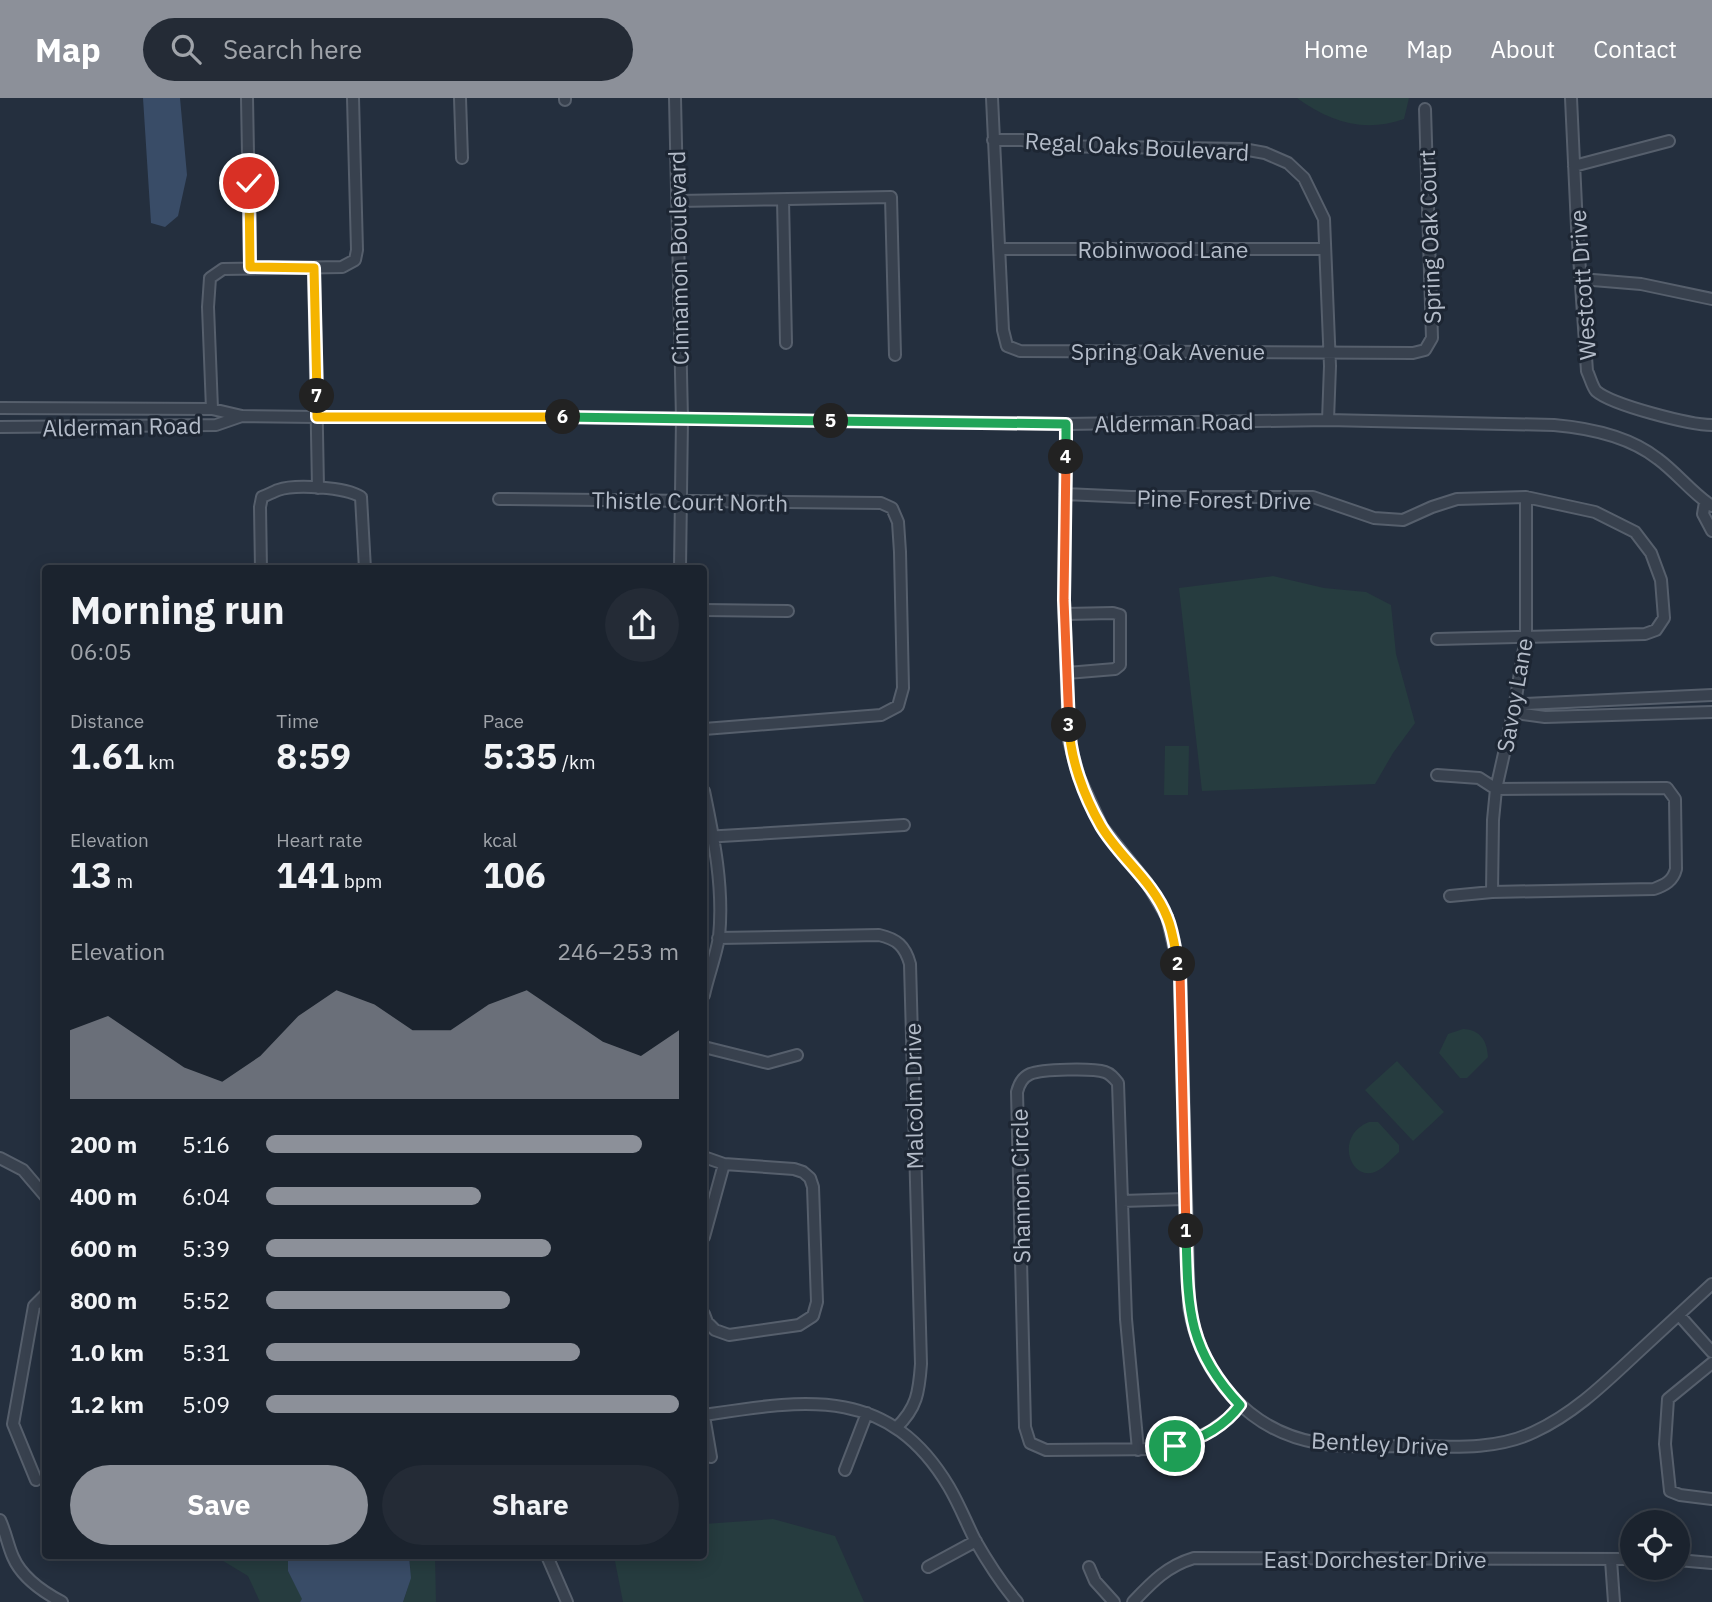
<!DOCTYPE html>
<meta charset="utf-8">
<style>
:root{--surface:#1b232e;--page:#242b36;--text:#f1f3f6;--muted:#a0a4aa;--line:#39404a;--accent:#8c9099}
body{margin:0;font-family:"IBM Plex Sans",sans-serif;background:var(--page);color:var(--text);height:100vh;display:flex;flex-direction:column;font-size:26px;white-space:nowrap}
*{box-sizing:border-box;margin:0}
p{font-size:23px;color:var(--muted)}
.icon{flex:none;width:38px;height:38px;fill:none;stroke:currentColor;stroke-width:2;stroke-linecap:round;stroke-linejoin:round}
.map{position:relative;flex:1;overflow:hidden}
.drawer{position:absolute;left:42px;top:467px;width:665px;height:994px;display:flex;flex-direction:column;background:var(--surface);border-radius:7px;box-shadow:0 4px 18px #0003,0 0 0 2px var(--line)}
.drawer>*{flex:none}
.controls{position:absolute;left:1620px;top:1412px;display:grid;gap:14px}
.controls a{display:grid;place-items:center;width:70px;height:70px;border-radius:50%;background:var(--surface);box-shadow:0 4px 18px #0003,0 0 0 2px var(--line);font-size:35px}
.pin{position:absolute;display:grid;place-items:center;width:60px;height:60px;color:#fff;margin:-30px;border:4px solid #fff;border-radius:50%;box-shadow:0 2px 7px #0007}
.km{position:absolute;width:35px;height:35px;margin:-18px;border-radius:50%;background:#222;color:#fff;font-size:19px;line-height:35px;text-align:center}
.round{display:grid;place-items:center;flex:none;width:74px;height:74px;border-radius:37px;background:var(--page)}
.headline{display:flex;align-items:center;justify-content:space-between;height:119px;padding:0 28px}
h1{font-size:38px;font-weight:700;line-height:52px}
.metrics{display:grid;grid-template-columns:repeat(3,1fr);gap:10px;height:119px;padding:7px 28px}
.metrics div{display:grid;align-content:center}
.metrics b{font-size:35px;font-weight:700}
.metrics small{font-size:19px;font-weight:400}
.metrics p{font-size:19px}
.chart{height:196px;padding:14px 28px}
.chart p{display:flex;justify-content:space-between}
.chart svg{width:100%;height:126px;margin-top:7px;fill:var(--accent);opacity:.7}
.cta{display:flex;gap:14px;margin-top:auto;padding:14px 28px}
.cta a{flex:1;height:80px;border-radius:42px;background:var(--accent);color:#fff;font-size:28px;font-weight:700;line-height:80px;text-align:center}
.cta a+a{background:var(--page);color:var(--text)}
ul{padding:0 28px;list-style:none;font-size:23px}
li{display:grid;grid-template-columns:112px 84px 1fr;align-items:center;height:52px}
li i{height:18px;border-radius:9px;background:var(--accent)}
header{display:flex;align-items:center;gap:42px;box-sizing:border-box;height:98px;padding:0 35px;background:var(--accent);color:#fff}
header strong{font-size:33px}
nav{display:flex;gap:38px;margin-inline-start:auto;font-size:24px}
.search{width:490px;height:63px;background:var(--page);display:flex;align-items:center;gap:18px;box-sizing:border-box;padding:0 24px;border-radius:38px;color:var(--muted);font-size:26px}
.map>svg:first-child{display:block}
.green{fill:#263c3f}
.water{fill:#394c67}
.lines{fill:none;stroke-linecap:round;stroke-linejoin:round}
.minor-casing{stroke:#565f6c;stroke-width:14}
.minor{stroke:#38414e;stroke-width:10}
.split-1-casing{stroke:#fff;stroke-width:14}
.split-2-casing{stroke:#fff;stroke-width:14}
.split-3-casing{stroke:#fff;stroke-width:14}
.split-4-casing{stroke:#fff;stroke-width:14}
.split-5-casing{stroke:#fff;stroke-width:14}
.split-6-casing{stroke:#fff;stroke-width:14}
.split-7-casing{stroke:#fff;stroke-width:14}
.split-8-casing{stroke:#fff;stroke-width:14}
.split-1{stroke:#22a559;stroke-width:9}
.split-2{stroke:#f0652b;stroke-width:9}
.split-3{stroke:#f5b400;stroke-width:9}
.split-4{stroke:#f0652b;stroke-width:9}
.split-5{stroke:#22a559;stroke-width:9}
.split-6{stroke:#22a559;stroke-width:9}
.split-7{stroke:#f5b400;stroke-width:9}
.split-8{stroke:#f5b400;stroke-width:9}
.labels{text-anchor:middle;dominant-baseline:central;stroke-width:6;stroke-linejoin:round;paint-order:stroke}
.street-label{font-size:23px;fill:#b4bcc9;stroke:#1d2633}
</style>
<header>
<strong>Map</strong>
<div class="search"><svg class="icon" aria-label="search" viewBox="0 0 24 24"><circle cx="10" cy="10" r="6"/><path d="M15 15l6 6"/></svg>Search here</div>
<nav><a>Home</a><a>Map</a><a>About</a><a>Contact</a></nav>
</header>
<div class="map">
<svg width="1712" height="1504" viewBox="0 0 1712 1504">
<rect width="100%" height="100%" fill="#242f3e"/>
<!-- green -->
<path class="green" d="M 1297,0 L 1409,0 L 1404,21 C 1364,35 1330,24 1297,0 Z
M 1273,478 L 1324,490 L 1366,494 L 1391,507 L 1396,556 L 1415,625 L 1393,655 L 1375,686 L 1202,693 L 1179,490 Z
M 1165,648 L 1189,648 L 1188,697 L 1164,697 Z
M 1463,931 C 1481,932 1487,943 1488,959 L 1467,980 L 1460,980 L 1439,955 L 1448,936 Z
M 1397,963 L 1444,1014 L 1413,1043 L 1365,992 Z
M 1369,1024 L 1378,1024 L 1399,1047 L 1399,1054 C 1392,1060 1385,1069 1377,1073 C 1351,1086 1333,1038 1369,1024 Z
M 773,1421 L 835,1438 L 864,1504 L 623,1504 L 614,1458 L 704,1458 L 704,1426 Z
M 215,1458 L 288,1458 L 288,1473 L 303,1501 L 300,1504 L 260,1504 L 248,1478 Z
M 409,1458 L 435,1458 L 436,1504 L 403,1504 C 409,1488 412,1475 409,1458 Z"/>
<!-- water -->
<path class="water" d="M 143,0 L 180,0 L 187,77 L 178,118 L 165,129 L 151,125 Z
M 288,1458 L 409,1458 L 411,1480 L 403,1504 L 300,1504 L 302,1501 L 288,1473 Z"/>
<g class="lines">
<defs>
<path id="minor" d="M 247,0 L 250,169
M 460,0 L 462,60
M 565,0 L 565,2
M 675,0 L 682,321 L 680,471
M 992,0 L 1003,232 L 1007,248 L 1020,253 L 1413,255 L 1425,252 L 1432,240 L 1425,11
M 1571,0 L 1577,129 L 1587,273 C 1590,279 1592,288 1596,293 C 1612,307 1690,327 1712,327
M 993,42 L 1022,42 L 1049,48 L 1243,51 L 1265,55 L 1288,65 L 1304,80 L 1324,121 L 1330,268 L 1328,322
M 1574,68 L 1669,43
M 783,102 L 786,245
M 678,103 L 891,99 L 895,257
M 1000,151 L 1325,151
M 314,170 L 318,390
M 1581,181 L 1641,186 L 1712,201
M 0,310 L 212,311 L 242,318 L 317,319 L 562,319 L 1066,326 L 1328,322 L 1554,327 C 1589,330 1629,338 1658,361 C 1676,374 1694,397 1712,408
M 212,311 L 208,209 L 210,180 L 223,171 L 342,169 L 355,162 L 357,152 L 353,0
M 1066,326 L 1064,502 L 1069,643 L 1079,679 L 1102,729 L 1147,785 L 1167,819 L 1180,875 L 1189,1209 C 1201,1277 1248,1333 1318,1345 C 1349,1350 1382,1348 1414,1348 C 1453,1349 1497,1352 1534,1334 C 1573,1316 1603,1287 1634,1258 C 1660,1234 1686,1210 1712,1186
M 0,329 L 216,327 L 242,318
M 1065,396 L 1131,399 L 1313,399 L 1374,420 L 1403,422 L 1432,409 L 1457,401 L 1526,399 L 1595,414 L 1635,434 L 1651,455 L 1661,482 L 1664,520 L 1656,532 L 1645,536 L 1437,541
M 499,401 L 881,405 L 892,410 L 898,424 L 900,454 L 903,590 L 898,608 L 881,617 L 704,631
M 1705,404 L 1703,416 L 1712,433
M 261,471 L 260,409 L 262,399 C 267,397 273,394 278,392 C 295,386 346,389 361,399 L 365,471
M 704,512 L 788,513
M 1065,516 L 1113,515 L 1120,517 L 1120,567 L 1115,571 L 1067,575
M 1712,597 L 1525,606 L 1514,611 L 1523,616 L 1545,619 L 1712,614
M 1437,677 L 1479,680 L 1496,691 L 1667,690 L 1675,701 L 1676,771 C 1673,783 1665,787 1654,791 L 1492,794 L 1450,798
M 704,693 C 714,741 724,790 719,839 C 716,858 708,878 704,897
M 704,739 L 904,727
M 1492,794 L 1493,722 L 1496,691 L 1514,611 L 1526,539 L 1526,399
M 718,840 L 879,837 C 897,841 905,848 910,866 L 921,1266 C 919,1294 917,1310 896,1330
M 704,949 L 768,965 L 797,957
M 704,1059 L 724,1066
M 0,1060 L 23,1072 L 46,1099
M 1122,1103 L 1185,1101
M 704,1139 L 724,1066 L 794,1071 L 803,1074 L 810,1080 L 813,1089 L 817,1204 L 813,1218 L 799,1227 L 729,1237 L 715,1232 L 707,1224 L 704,1216
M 1679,1217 L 1712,1254
M 1712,1265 L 1668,1301 L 1665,1346 L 1670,1393 L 1680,1397 L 1712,1401
M 704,1317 C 804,1302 888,1286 949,1389 C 959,1406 966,1424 975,1442 C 987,1463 1001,1485 1017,1504
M 704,1318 L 711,1359
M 1138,1352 L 1126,1221 L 1118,985 C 1114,980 1111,976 1105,974 C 1093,970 1042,971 1030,976 C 1023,979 1019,986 1017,994 L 1025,1329 L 1030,1345 L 1046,1352 L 1164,1351 L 1184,1346 L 1211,1333 L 1229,1320 L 1240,1307
M 845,1372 L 867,1315
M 36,1382 L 13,1326 L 34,1208 L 46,1196
M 0,1422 C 6,1435 8,1448 13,1459 C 22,1480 43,1494 62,1504
M 547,1458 L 567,1504
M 1611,1462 L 1614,1504
M 1678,1462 L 1712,1465
M 928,1469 L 976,1443
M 1089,1469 L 1095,1483 L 1114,1504
M 1133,1504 C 1152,1484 1167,1468 1194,1460 L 1633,1461"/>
</defs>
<!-- minor casing -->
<use href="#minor" class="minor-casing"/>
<!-- minor -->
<use href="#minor" class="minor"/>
</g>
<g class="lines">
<defs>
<path id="split-1" d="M 1175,1348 C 1201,1341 1224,1329 1240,1307 C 1186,1250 1188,1208 1186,1133"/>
<path id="split-2" d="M 1178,866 L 1180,875 L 1186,1133"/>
<path id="split-3" d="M 1069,627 C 1070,661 1084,698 1101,728 C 1120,760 1153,783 1167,819 C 1173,833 1175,851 1178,866"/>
<path id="split-4" d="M 1066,359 L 1064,502 L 1069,627"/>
<path id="split-5" d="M 831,323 L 1066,326 L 1066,359"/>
<path id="split-6" d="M 563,319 L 831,323"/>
<path id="split-7" d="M 317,298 L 317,319 L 563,319"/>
<path id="split-8" d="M 249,85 L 250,169 L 314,170 L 317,298"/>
</defs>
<!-- split-1 casing -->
<use href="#split-1" class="split-1-casing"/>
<!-- split-2 casing -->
<use href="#split-2" class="split-2-casing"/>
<!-- split-3 casing -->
<use href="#split-3" class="split-3-casing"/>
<!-- split-4 casing -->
<use href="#split-4" class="split-4-casing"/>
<!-- split-5 casing -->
<use href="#split-5" class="split-5-casing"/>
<!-- split-6 casing -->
<use href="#split-6" class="split-6-casing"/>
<!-- split-7 casing -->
<use href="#split-7" class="split-7-casing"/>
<!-- split-8 casing -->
<use href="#split-8" class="split-8-casing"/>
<!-- split-1 -->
<use href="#split-1" class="split-1"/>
<!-- split-2 -->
<use href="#split-2" class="split-2"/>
<!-- split-3 -->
<use href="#split-3" class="split-3"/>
<!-- split-4 -->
<use href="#split-4" class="split-4"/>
<!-- split-5 -->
<use href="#split-5" class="split-5"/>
<!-- split-6 -->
<use href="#split-6" class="split-6"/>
<!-- split-7 -->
<use href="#split-7" class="split-7"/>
<!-- split-8 -->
<use href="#split-8" class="split-8"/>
</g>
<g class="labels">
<!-- street labels -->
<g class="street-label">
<text transform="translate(1137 48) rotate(3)">Regal Oaks Boulevard</text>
<text transform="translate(1429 139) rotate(-92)">Spring Oak Court</text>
<text x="1163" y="151">Robinwood Lane</text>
<text transform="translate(678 160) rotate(-91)">Cinnamon Boulevard</text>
<text transform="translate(1582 187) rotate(-94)">Westcott Drive</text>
<text x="1168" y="253">Spring Oak Avenue</text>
<text transform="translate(1174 324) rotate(-1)">Alderman Road</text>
<text transform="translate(122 328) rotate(-1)">Alderman Road</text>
<text transform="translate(1224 401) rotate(1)">Pine Forest Drive</text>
<text transform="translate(690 403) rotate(1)">Thistle Court North</text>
<text transform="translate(1514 597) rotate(-80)">Savoy Lane</text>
<text transform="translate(913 998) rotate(-91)">Malcolm Drive</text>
<text transform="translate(1020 1088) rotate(-91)">Shannon Circle</text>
<text transform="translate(1380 1345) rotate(3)">Bentley Drive</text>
<text x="1375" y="1461">East Dorchester Drive</text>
</g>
</g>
</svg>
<div class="controls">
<a><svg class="icon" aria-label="locate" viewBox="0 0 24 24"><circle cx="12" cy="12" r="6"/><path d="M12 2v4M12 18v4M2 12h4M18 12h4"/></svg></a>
</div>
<div class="pin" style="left:1175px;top:1348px;background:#1e9e55"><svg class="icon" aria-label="arrive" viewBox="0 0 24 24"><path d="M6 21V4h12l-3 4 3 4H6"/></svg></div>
<div class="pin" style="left:249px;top:85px;background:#d93025"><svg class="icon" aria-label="check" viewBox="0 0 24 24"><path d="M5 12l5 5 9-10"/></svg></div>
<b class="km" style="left:1186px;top:1133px">1</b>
<b class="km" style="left:1178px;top:866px">2</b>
<b class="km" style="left:1069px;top:627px">3</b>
<b class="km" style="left:1066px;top:359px">4</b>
<b class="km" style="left:831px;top:323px">5</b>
<b class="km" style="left:563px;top:319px">6</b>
<b class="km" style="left:317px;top:298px">7</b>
<section class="drawer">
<div class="headline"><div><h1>Morning run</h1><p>06:05</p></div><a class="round"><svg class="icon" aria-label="share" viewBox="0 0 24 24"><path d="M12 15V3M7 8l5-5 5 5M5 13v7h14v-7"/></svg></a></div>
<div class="metrics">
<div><p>Distance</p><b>1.61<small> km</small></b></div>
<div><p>Time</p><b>8:59</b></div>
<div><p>Pace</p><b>5:35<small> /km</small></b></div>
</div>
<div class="metrics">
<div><p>Elevation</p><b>13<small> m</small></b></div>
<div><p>Heart rate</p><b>141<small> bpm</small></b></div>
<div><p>kcal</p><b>106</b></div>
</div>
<div class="chart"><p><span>Elevation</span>246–253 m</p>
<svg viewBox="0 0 160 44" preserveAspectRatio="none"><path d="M0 44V20L10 15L20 24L30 33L40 38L50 29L60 15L70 6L80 11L90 20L100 20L110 11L120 6L130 15L140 24L150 29L160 20V44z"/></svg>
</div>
<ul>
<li><b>200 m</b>5:16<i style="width:91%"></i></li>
<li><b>400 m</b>6:04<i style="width:52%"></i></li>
<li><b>600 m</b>5:39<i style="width:69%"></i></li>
<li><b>800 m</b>5:52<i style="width:59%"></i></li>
<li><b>1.0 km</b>5:31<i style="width:76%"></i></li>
<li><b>1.2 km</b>5:09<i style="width:100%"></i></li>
</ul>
<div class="cta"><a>Save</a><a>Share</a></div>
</section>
</div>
